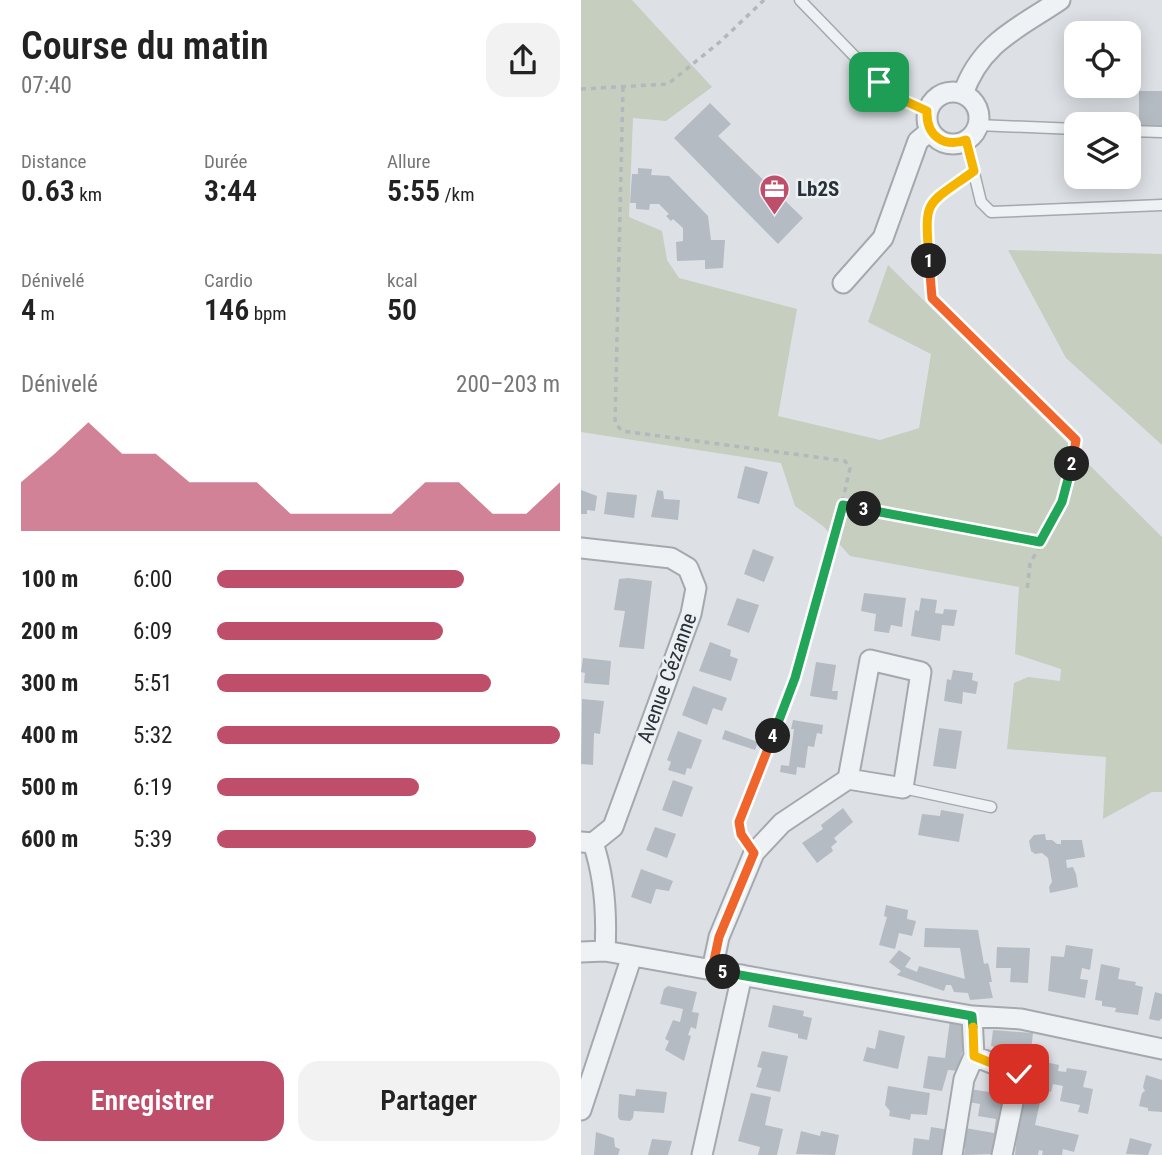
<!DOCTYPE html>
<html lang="fr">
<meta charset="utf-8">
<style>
:root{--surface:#fff;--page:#f2f2f2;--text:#222;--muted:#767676;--accent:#bf4e6b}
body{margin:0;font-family:"Roboto Condensed",sans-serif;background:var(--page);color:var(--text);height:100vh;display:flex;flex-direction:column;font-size:26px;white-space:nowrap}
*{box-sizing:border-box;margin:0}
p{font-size:23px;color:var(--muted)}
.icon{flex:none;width:38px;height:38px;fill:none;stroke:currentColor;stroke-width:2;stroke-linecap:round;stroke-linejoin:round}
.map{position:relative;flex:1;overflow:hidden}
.side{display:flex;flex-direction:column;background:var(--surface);width:581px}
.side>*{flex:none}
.fabs{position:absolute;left:483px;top:21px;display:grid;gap:14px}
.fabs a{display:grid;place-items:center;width:77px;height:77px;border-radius:14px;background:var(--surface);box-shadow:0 4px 18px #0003;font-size:35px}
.pin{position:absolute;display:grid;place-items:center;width:60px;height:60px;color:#fff;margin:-30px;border-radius:14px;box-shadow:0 4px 10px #0006}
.km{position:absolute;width:35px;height:35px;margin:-18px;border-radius:50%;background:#222;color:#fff;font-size:19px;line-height:35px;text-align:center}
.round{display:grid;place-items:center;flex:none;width:74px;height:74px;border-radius:21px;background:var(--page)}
.headline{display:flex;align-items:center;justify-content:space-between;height:119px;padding:0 21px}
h1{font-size:38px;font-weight:600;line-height:52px}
.stats{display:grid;grid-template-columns:repeat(3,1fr);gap:10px;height:119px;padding:7px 21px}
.stats div{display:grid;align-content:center}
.stats b{font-size:30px;font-weight:600}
.stats small{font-size:19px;font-weight:400}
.stats p{font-size:19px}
.chart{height:196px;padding:14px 21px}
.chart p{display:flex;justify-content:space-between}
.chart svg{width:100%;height:126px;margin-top:7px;fill:var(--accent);opacity:.7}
.button{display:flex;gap:14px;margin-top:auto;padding:14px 21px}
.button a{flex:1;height:80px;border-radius:21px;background:var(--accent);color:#fff;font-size:28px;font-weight:600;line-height:80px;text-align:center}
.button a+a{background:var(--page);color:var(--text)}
ul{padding:0 21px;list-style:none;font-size:23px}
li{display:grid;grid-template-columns:112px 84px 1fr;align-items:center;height:52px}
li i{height:18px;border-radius:9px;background:var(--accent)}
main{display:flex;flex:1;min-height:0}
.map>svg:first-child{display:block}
.green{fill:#c5cebf}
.building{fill:#b5bbc2}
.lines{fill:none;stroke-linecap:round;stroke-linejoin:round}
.lane-casing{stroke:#a3a9ae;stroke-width:13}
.street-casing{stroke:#a3a9ae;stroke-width:23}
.path{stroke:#b3b8bc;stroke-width:3.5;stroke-dasharray:5 5;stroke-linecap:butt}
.lane{stroke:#eff2f4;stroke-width:10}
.street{stroke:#eff2f4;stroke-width:19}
.split-1-casing{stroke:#fff;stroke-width:14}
.split-2-casing{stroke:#fff;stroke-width:14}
.split-3-casing{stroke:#fff;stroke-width:14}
.split-4-casing{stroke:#fff;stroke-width:14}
.split-5-casing{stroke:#fff;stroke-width:14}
.split-6-casing{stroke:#fff;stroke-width:14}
.split-7-casing{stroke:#fff;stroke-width:14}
.split-1{stroke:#f5b400;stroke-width:9}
.split-2{stroke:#f0652b;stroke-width:9}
.split-3{stroke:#22a559;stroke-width:9}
.split-4{stroke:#22a559;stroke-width:9}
.split-5{stroke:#f0652b;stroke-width:9}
.split-6{stroke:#22a559;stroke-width:9}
.split-7{stroke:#f5b400;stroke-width:9}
.labels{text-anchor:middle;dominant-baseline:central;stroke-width:5;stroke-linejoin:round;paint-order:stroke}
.poi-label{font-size:21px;font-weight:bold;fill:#28313a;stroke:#ecf0f3;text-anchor:start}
.street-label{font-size:21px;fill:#28313a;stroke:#ecf0f3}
</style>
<main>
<section class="side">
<div class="headline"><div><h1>Course du matin</h1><p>07:40</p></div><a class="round"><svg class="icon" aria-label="share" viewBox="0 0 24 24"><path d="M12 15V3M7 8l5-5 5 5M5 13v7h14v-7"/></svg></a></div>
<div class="stats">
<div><p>Distance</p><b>0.63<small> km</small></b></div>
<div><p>Durée</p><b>3:44</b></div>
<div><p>Allure</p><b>5:55<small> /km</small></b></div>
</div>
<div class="stats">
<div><p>Dénivelé</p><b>4<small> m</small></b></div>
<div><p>Cardio</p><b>146<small> bpm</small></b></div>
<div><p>kcal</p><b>50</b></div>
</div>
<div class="chart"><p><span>Dénivelé</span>200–203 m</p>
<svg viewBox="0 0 160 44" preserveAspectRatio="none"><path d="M0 44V27L10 17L20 6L30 17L40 17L50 27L60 27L70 27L80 38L90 38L100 38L110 38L120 27L130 27L140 38L150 38L160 27V44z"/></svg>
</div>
<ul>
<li><b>100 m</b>6:00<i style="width:72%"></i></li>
<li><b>200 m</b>6:09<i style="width:66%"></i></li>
<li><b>300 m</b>5:51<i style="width:80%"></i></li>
<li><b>400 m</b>5:32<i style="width:100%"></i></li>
<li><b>500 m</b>6:19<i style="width:59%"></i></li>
<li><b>600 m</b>5:39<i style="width:93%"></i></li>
</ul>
<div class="button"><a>Enregistrer</a><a>Partager</a></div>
</section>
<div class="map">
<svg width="581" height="1155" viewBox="0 0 581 1155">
<rect width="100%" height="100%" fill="#dde1e5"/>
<!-- green -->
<path class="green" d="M 0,0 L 51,0 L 131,87 L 85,121 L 52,118 L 48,217 L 81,231 L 86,260 L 98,278 L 216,309 L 197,416 L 299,440 L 338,428 L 350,354 L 287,322 L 307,265 L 581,537 L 581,792 L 571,792 L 522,819 L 525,757 L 426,749 L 433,683 L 447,677 L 479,681 L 480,669 L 434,654 L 438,587 L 269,556 L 242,526 L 214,506 L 200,463 L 0,432 Z
M 427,250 L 581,254 L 581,445 L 485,358 Z"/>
<!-- building -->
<path class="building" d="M 558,91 L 581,91 L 581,126 L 558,126 Z
M 129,103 L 150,124 L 137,136 L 222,218 L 197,244 L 93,138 Z
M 57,168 L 71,169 L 70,175 L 88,176 L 127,216 L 130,240 L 144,240 L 142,268 L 124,269 L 124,260 L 96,261 L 95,242 L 102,241 L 102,228 L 92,219 L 90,221 L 85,216 L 88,214 L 78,204 L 69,204 L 68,210 L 55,209 L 55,203 L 49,203 L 51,174 L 57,174 Z
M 164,466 L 187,472 L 178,504 L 156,498 Z
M 0,490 L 16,496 L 14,511 L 6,510 L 6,514 L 0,514 Z
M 76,490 L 82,491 L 83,499 L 99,500 L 97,520 L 70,517 Z
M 26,492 L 56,495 L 53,518 L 23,514 Z
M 172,549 L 193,557 L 183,582 L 163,574 Z
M 47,578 L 71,581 L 63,649 L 38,647 L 44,611 L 33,610 L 38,579 Z
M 283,593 L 325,598 L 321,627 L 310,625 L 308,633 L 293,631 L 295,614 L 280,611 Z
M 156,598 L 178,605 L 168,633 L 146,625 Z
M 340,598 L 356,600 L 354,613 L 362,614 L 363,609 L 376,610 L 373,626 L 361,625 L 359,641 L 330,636 L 334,610 L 338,611 Z
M 129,642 L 150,650 L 149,656 L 157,659 L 150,681 L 118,671 Z
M 2,658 L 30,661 L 28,685 L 3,683 L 4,673 L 0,672 Z
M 235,662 L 255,665 L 251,691 L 257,691 L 256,700 L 229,696 Z
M 372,670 L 392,673 L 391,680 L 397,682 L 395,694 L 382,692 L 381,704 L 363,701 L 366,679 L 370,680 Z
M 112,686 L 146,698 L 141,711 L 132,708 L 126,725 L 101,715 Z
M 1,699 L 23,701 L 19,734 L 13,733 L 12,765 L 0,764 Z
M 212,720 L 242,725 L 241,734 L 236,733 L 233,747 L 227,746 L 224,768 L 216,767 L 215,775 L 199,772 L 200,765 L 208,766 L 213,729 L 210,729 Z
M 358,728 L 381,731 L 375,769 L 352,766 Z
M 144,730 L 177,742 L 174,750 L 141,739 Z
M 97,731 L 121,740 L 110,769 L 106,768 L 104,775 L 87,770 L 90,762 L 86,760 Z
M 92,780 L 112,787 L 101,817 L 81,810 Z
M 262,808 L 272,822 L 253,838 L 256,842 L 250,847 L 252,851 L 236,863 L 221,843 L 242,829 L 240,825 Z
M 360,810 L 383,814 L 378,842 L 337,835 L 341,814 L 359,816 Z
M 74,827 L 95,834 L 86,858 L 65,850 Z
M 464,834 L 465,840 L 471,840 L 476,844 L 480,844 L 480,840 L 501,840 L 504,857 L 485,860 L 486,868 L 492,867 L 495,874 L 497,887 L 469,893 L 468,887 L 471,882 L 467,858 L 461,853 L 454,854 L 450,851 L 448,841 L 453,835 Z
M 60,869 L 92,881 L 88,891 L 75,889 L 70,904 L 50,897 Z
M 305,905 L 327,910 L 326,919 L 335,921 L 331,936 L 318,933 L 314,949 L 298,945 L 306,917 L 303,916 Z
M 344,928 L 397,930 L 403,964 L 407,963 L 408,966 L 411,982 L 408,982 L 412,998 L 389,1000 L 387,993 L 373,992 L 370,985 L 365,985 L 363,991 L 316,975 L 320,971 L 308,962 L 318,950 L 330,958 L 324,967 L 336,972 L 338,966 L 384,979 L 379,948 L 343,947 Z
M 485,945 L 512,949 L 509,970 L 501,968 L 499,979 L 507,980 L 504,998 L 467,991 L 470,956 L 483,957 Z
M 416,947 L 449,948 L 447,983 L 429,982 L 430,968 L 415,968 Z
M 520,964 L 539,968 L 537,979 L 555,982 L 554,985 L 562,987 L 557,1015 L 534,1012 L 535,1008 L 521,1006 L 521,1001 L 514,1000 Z
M 87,986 L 116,992 L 111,1012 L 118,1013 L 115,1029 L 110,1027 L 107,1035 L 110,1036 L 103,1061 L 84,1050 L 88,1041 L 84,1039 L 92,1020 L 99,1022 L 102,1009 L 79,1004 L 83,989 Z
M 574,992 L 581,994 L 581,1018 L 578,1021 L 568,1019 Z
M 192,1005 L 223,1011 L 222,1016 L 231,1018 L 226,1040 L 217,1038 L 217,1034 L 187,1027 Z
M 369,1020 L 384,1022 L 379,1071 L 367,1070 L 361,1091 L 342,1088 L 347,1056 L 364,1058 Z
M 298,1030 L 324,1036 L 317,1069 L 282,1061 L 286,1047 L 294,1049 Z
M 412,1030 L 452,1033 L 449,1059 L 419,1054 L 421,1049 L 410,1046 Z
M 181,1051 L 207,1056 L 199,1092 L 175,1087 L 181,1068 L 176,1067 Z
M 464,1062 L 478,1065 L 477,1071 L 485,1072 L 486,1068 L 506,1071 L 502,1087 L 512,1089 L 507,1114 L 497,1112 L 499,1105 L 479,1101 L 482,1086 L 472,1084 L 470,1092 L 443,1085 L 449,1064 L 463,1067 Z
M 565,1075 L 581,1080 L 581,1112 L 567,1111 L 567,1108 L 558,1106 L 561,1093 L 564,1091 L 562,1087 Z
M 307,1086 L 349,1093 L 346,1115 L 330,1114 L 329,1120 L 308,1116 L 309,1111 L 304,1105 Z
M 55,1089 L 86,1092 L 83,1113 L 53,1111 L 52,1118 L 49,1121 L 39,1120 L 37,1117 L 38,1094 L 54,1096 Z
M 388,1089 L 429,1095 L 420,1134 L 415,1133 L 412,1154 L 383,1155 L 384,1148 L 380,1146 L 384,1128 L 413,1133 L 415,1119 L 397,1116 L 399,1104 L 387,1102 Z
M 170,1093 L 190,1097 L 184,1125 L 202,1129 L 196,1155 L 177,1155 L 179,1147 L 157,1141 Z
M 441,1094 L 460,1098 L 454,1125 L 498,1135 L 493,1152 L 482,1149 L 481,1155 L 461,1155 L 462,1151 L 458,1150 L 457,1155 L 434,1155 L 436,1136 L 432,1135 Z
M 350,1127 L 369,1130 L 365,1155 L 331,1155 L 333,1138 L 348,1140 Z
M 220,1131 L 239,1136 L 240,1131 L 258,1135 L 254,1155 L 215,1154 Z
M 15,1132 L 33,1138 L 34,1147 L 39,1149 L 37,1155 L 13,1155 Z
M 549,1138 L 571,1144 L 567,1155 L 545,1154 Z
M 71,1139 L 91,1141 L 87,1155 L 67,1155 Z"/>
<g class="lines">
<defs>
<path id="lane" d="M 219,0 L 311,95 L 346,111
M 396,125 L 495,129
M 548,131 L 581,132
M 385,140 L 400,202 L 410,212 L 581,205
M 322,788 L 410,807"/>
<path id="street" d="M346 118a26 26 0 1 1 52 0a26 26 0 1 1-52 0Z
M 382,94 C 400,42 438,28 479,0
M 262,283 L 302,238 L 337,141 L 349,131
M 0,548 L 90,558 L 107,568 L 115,588 L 110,614 L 32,827 L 12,843 L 0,842
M 12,843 C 24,878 26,914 24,951
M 0,952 L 24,951 L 391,1016 L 440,1019 L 581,1049
M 131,970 L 138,937 L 173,853 L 201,823 L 267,779 L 322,788 L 340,672 L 289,660 L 267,779
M 393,1056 L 438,1074 L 421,1155
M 0,1110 L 51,956
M 121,1155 L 161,975
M 371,1155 L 383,1079 L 393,1056 L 391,1016"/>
</defs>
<!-- lane casing -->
<use href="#lane" class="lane-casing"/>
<!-- street casing -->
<use href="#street" class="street-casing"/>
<!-- path -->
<path class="path" d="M 42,87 L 34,423 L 41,431 L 264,461 L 269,468 L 244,579 L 214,678 L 158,822 L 164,840
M 0,89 L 87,84 L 140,41 L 183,0
M 381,180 L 349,203 L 345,213 L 351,298 L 495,440 L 481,502 L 449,564 L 446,591
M 262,504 L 459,542"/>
<!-- lane -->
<use href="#lane" class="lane"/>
<!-- street -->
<use href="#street" class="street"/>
</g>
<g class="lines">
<defs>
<path id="split-1" d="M 298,82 L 311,95 L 346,111 C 345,136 363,148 385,140 L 393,171 C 342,208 344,197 348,261"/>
<path id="split-2" d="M 348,261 L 351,298 L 495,440 L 491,464"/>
<path id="split-3" d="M 283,509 L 459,542 L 481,502 L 491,464"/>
<path id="split-4" d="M 192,736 L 214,678 L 262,505 L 283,509"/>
<path id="split-5" d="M 142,972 L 131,970 L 138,937 L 173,853 L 160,834 L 158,822 L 192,736"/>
<path id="split-6" d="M 142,972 L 391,1016 L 392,1027"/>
<path id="split-7" d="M 392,1027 L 393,1056 L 438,1074"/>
</defs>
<!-- split-1 casing -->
<use href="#split-1" class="split-1-casing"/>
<!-- split-2 casing -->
<use href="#split-2" class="split-2-casing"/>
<!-- split-3 casing -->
<use href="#split-3" class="split-3-casing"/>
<!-- split-4 casing -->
<use href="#split-4" class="split-4-casing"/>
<!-- split-5 casing -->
<use href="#split-5" class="split-5-casing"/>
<!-- split-6 casing -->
<use href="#split-6" class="split-6-casing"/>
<!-- split-7 casing -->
<use href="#split-7" class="split-7-casing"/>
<!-- split-1 -->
<use href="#split-1" class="split-1"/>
<!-- split-2 -->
<use href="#split-2" class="split-2"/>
<!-- split-3 -->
<use href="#split-3" class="split-3"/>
<!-- split-4 -->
<use href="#split-4" class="split-4"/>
<!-- split-5 -->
<use href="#split-5" class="split-5"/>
<!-- split-6 -->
<use href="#split-6" class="split-6"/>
<!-- split-7 -->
<use href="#split-7" class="split-7"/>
</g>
<!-- icons -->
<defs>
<symbol id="office-pin" viewBox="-11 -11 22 30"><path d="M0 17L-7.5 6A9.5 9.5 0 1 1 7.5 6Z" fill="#bf4e6b" stroke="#ecf0f3"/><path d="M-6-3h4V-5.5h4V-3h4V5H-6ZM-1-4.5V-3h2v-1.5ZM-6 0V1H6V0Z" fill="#fff"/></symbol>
</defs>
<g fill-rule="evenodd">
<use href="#office-pin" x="176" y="172" width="35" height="47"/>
</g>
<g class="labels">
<!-- poi labels -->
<g class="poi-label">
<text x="216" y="189">Lb2S</text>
</g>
<!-- street labels -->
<g class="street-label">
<text transform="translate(86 678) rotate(-70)">Avenue Cézanne</text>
</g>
</g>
</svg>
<div class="fabs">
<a><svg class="icon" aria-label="locate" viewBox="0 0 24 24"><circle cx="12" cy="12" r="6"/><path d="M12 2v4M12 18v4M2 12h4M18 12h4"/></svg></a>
<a><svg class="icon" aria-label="layers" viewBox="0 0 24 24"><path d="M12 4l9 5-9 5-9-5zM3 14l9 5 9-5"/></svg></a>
</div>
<div class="pin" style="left:298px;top:82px;background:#1e9e55"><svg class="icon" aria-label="arrive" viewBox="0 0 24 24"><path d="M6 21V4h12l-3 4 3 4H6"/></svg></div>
<div class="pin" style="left:438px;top:1074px;background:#d93025"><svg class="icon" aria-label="check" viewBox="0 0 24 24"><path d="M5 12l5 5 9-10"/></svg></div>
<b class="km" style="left:348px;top:261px">1</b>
<b class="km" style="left:491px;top:464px">2</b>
<b class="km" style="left:283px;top:509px">3</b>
<b class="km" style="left:192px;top:736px">4</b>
<b class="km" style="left:142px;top:972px">5</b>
</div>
</main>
